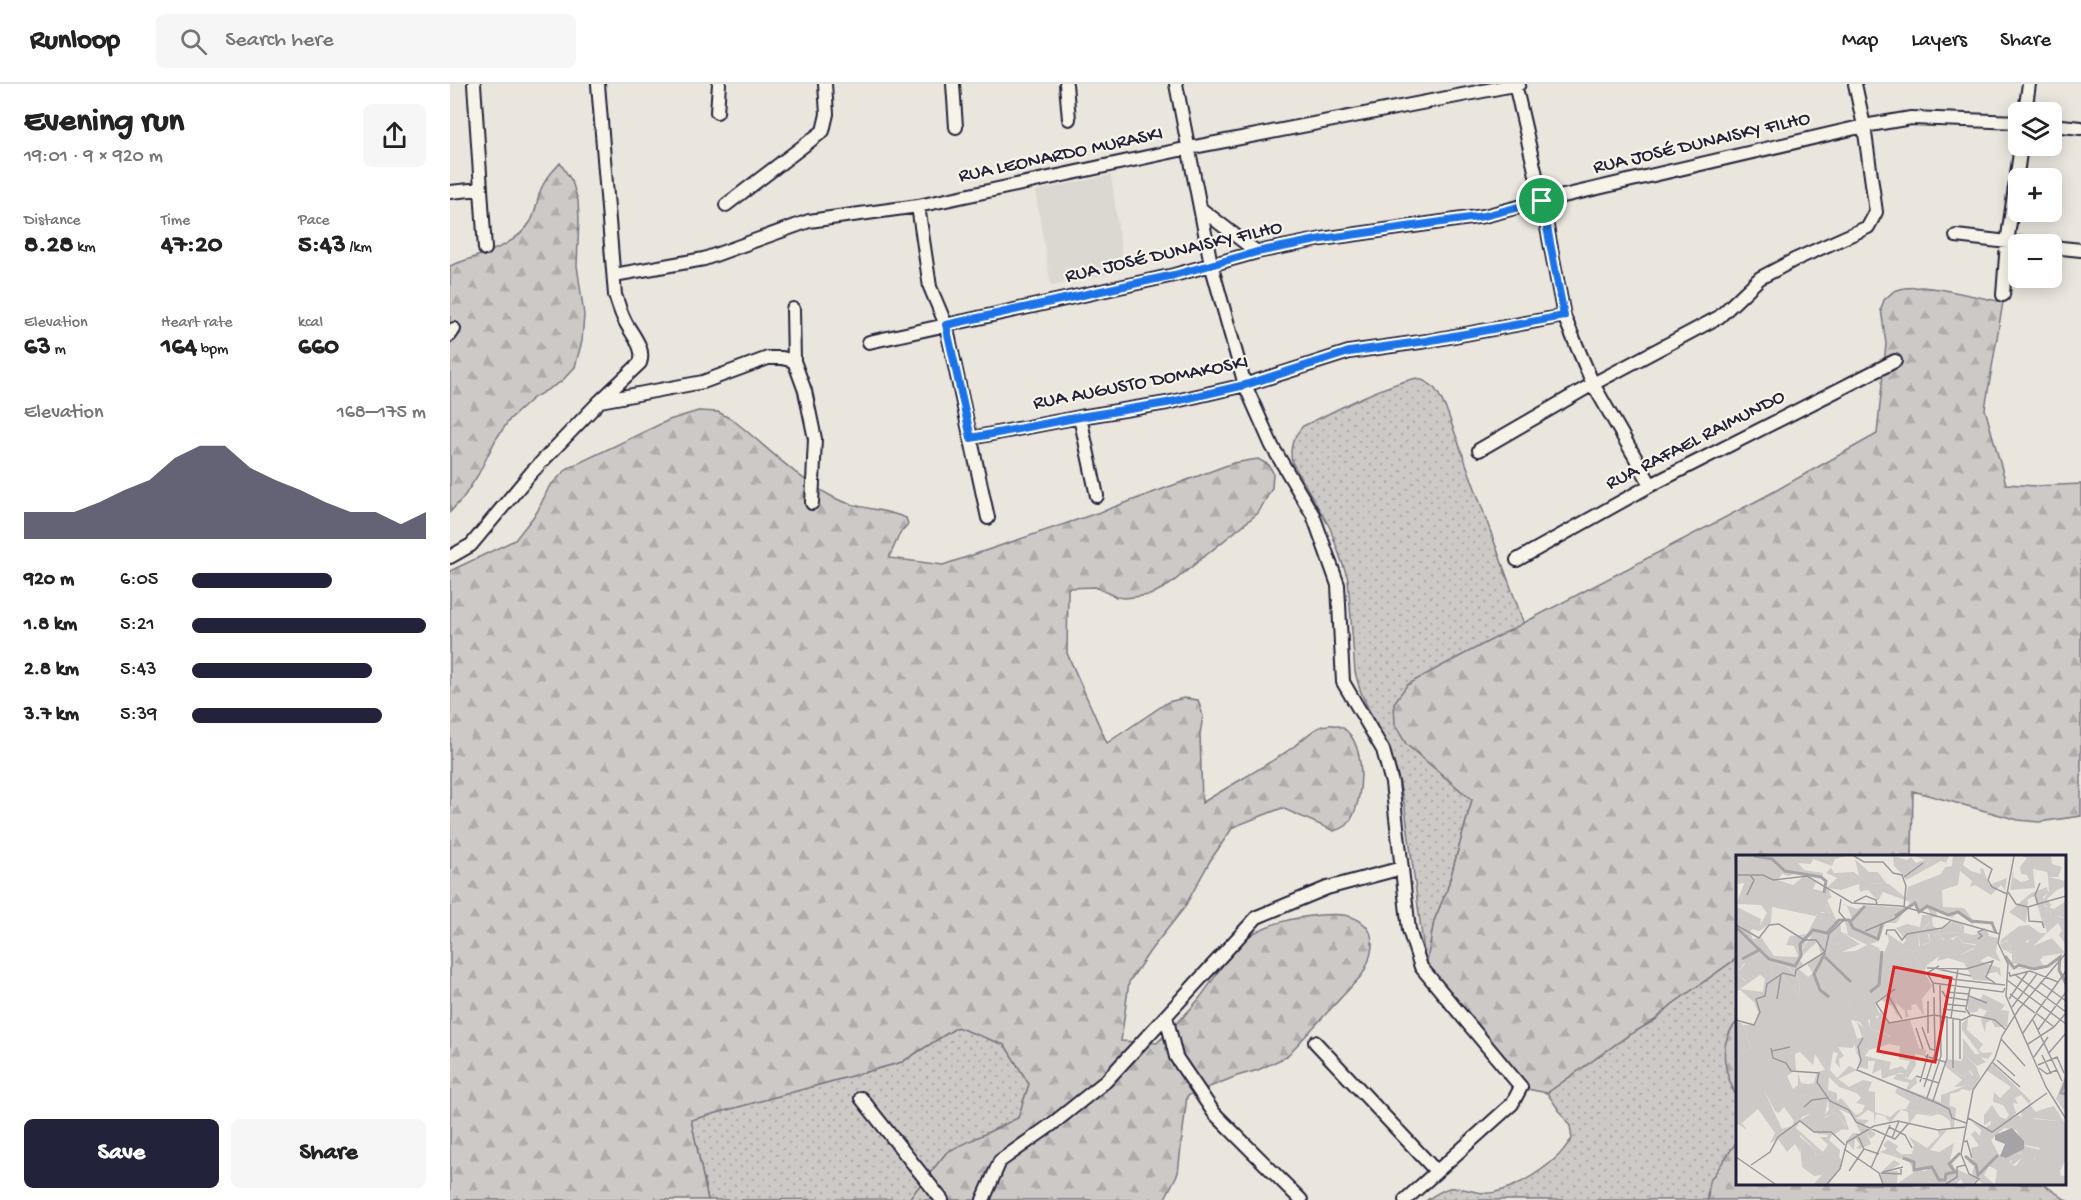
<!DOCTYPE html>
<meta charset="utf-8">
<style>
:root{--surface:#fff;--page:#f6f6f6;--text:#222;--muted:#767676;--line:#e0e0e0;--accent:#22223b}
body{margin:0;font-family:"Gochi Hand",sans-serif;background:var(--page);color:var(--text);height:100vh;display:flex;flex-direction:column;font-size:22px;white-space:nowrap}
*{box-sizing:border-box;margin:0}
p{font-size:20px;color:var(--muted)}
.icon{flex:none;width:33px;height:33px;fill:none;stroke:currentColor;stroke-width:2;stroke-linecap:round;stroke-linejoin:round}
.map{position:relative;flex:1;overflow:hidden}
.panel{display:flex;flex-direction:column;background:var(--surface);width:450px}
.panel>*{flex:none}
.controls{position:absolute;left:1558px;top:18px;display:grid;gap:12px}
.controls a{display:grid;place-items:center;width:54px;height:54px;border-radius:9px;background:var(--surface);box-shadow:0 3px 15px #0003;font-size:30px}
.pin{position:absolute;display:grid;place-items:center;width:51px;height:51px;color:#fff;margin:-26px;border:3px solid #fff;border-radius:50%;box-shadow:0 2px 6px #0007}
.round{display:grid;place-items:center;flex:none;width:63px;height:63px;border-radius:9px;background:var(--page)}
.headline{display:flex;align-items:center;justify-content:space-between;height:102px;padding:0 24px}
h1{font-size:33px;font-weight:700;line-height:45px}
.metrics{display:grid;grid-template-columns:repeat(3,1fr);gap:9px;height:102px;padding:6px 24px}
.metrics div{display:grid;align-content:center}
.metrics b{font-size:26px;font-weight:700}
.metrics small{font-size:16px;font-weight:400}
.metrics p{font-size:16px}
.chart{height:168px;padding:12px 24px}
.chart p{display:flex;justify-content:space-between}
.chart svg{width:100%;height:108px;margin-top:6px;fill:var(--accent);opacity:.7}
.action{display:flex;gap:12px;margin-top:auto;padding:12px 24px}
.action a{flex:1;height:69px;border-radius:9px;background:var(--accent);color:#fff;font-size:24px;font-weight:700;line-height:69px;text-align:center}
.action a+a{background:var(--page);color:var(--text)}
ul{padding:0 24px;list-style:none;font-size:20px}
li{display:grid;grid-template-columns:96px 72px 1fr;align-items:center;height:45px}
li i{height:15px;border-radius:8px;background:var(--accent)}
header{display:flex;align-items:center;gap:36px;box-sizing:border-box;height:84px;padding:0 30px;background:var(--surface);border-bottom:2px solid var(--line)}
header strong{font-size:28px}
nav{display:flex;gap:33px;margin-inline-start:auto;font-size:21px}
.search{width:420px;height:54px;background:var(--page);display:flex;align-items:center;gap:15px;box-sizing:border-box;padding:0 21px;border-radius:9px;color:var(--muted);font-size:22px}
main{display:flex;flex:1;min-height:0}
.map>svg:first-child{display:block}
.built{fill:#dbd8d2}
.grass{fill:url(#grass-dots);stroke:#787680;stroke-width:1.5}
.forest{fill:url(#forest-firs);stroke:#787680;stroke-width:1.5}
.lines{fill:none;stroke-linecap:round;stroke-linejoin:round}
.minor-casing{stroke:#22223b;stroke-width:16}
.minor{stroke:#f7f3e8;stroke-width:12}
.route-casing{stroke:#fff;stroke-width:12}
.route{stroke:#1a73e8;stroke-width:8}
.labels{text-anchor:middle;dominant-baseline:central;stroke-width:4.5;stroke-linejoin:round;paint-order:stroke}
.street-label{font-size:20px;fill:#22223b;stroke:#f7f3e8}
.inset-river{fill:none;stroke:#a6a3a6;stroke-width:3}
.inset-road{fill:none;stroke:#9a989d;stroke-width:1.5}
.view{fill:#d62828;fill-opacity:0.15;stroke:#d62828;stroke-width:3}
.inset-edge{fill:none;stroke:#22223b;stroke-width:3}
</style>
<header>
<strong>Runloop</strong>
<div class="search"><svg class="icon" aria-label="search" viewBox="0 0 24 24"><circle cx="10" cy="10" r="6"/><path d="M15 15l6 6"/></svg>Search here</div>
<nav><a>Map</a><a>Layers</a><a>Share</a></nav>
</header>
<main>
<section class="panel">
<div class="headline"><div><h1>Evening run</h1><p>19:01 · 9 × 920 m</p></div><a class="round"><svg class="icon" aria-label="share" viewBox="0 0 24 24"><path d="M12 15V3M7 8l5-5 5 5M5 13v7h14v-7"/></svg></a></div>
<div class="metrics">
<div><p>Distance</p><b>8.28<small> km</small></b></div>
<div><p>Time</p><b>47:20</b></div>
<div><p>Pace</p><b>5:43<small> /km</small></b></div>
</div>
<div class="metrics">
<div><p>Elevation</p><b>63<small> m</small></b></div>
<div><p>Heart rate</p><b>164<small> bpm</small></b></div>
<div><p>kcal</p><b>660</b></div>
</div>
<div class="chart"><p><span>Elevation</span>168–175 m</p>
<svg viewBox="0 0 160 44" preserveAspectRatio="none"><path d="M0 44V33L10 33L20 33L30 29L40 24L50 20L60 11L70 6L80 6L90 15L100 20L110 24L120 29L130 33L140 33L150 38L160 33V44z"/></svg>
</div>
<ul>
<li><b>920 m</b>6:05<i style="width:60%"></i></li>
<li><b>1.8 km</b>5:21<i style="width:100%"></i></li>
<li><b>2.8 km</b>5:43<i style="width:77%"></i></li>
<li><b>3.7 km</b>5:39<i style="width:81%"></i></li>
</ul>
<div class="action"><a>Save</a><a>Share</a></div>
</section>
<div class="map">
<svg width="1631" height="1116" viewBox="0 0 1631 1116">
<defs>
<pattern id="grass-dots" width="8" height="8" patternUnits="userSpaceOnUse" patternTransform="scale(1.5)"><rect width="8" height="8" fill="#cdc9c6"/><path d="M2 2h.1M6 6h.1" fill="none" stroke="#b0acab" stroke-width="1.8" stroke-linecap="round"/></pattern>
<pattern id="forest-firs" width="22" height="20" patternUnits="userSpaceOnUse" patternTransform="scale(1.5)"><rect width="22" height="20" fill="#cdc9c6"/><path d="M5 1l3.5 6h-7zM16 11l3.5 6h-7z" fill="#b0acab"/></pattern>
</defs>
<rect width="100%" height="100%" fill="#eae6de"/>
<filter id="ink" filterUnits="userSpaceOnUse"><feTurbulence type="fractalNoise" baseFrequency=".0167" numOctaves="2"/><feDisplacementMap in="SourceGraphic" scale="12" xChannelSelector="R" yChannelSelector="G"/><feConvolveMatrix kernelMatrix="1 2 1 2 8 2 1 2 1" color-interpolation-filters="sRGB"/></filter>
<g filter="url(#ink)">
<!-- built -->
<path class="built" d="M 661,91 L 674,187 L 601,202 L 585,107 Z"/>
<!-- grass -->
<path class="grass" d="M 967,294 C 987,301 988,309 997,327 L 1074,540 L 958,601 L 944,619 L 956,660 L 1022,716 L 997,806 L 984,837 L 976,883 L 955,724 L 947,688 L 910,606 L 905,588 L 898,495 L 880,444 L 842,378 C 839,363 843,353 853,342 C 890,325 927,303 967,294 Z
M 1287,874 L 1287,938 L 1282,1004 L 1287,1013 L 1287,1057 L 1257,1110 L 1258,1116 L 977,1116 C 1007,1096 1002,1105 1033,1109 C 1056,1111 1091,1088 1107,1073 C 1113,1068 1117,1060 1122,1055 L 1120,1042 L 1097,1009 L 1176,953 L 1205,936 L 1221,921 Z
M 507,943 L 555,961 L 579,1000 L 568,1034 L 497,1068 L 459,1115 L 258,1116 L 241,1036 L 452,978 Z"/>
<!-- forest -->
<path class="forest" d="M 110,79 L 122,97 L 128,117 L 129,135 L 127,181 L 134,231 L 132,257 L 125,283 L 111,298 L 83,314 L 60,335 L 46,355 L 28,391 L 13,414 L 0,428 L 0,182 C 27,171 65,164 81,137 C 86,128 87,115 91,105 C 95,95 103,87 110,79 Z
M 1472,203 L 1490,205 L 1553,218 L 1535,325 L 1556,400 L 1586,402 L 1631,400 L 1631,732 L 1589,738 L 1568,736 L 1463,707 L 1462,772 L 1288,772 L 1287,874 L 1221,921 L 1205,936 L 1176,953 L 1097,1009 L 1077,1005 L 976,883 L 984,837 L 997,806 L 1022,716 L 956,660 L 945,641 L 944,619 L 957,601 L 982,587 L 1316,412 L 1427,350 L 1436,260 L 1431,225 L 1434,216 L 1444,207 L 1454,204 Z
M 248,327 L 268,328 L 283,336 C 315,361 345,393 381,412 C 404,425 433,424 456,434 L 458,440 L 450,449 L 439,474 L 493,481 L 659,425 L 783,379 L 808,375 L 819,381 L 823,389 L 822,404 L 808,429 L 719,501 L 700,511 L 675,514 L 666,513 L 645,503 L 618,504 L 617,569 L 657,659 L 718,618 L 734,614 L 748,616 L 753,632 L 750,650 L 752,719 C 782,700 815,683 843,663 C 854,655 864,642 878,641 C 919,637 917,720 897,741 C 894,744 888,745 884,747 L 832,724 L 783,743 L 760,777 L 734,824 L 700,867 L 679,898 L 671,957 L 707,959 C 721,945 736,931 748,916 C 764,897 775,873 793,857 C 812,840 846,833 870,831 C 887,830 901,829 914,840 C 929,853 920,877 912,891 L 836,973 L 808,986 L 787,992 L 737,1012 L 728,1089 L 714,1116 L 453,1116 L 459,1115 L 497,1068 L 568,1034 L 579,1000 L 555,961 L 507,943 L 452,978 L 241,1036 L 258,1116 L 0,1116 L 0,487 L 65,456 L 87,428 L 99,403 L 118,384 L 219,336 Z
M 1287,938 L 1287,1013 C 1274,989 1267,959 1287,938 Z
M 1287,1057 L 1288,1100 L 1593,1100 L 1616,1116 L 1258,1116 L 1259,1098 Z"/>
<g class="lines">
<defs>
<path id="minor" d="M 24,0 L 35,165
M 148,0 L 165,211 C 168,219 170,227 174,235 C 180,249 196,263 190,279 L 150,317
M 503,0 L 506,43
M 616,0 L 619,35
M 726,0 L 761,180 L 795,301 L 822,362 L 863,431 L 888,501 L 893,598 L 933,666 L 942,699 L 959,846 L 971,883 L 1071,1003 L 1062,1020 L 955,1116
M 1065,0 L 1092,117 L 1114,232 L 1143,300 L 1201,401
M 267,28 L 269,0
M 1575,28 L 1579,0
M 1602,41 L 1631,44
M 0,108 L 31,105
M 276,121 L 373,47 L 377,30 L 375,0
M 468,122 L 480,203 L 496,241 L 538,434
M 751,125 L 807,168
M 1506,152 L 1575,160
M 1602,163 L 1631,166
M 164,191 L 254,175 L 359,137 L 468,122 L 739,64 L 1069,0
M 1553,211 L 1557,159 L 1571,62
M 343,225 L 344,277 L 355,307 L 365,355 L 362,419
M 0,251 L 4,245
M 419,258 L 724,191 L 807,168 L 872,155 L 1034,132 L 1092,117 L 1414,42 L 1461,34 L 1569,38
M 630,333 L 647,412
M 521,354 L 630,333 L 717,319 L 795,301 L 899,268 L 977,257 L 1114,232
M 1029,366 L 1143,300 L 1269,233 L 1310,194 L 1344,176 L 1418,143 L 1426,128 L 1414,42 L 1405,0
M 0,473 L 21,461 L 81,389 L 150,317 L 253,298 L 318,274 L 332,274 L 344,277
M 1067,476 L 1201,401 L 1445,277
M 716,932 L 726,973 L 764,1029 L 851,1116
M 865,958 L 986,1087
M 411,1014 L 492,1116
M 533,1116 L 550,1077 L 601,1041 L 656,997 L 807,833 L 877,804 L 952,784"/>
</defs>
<!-- minor casing -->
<use href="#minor" class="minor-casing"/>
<!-- minor -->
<use href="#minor" class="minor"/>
</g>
</g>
<g class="lines" filter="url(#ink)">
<defs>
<path id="route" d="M 1092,117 L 1114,232 L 976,257 L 899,268 L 795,301 L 717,319 L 630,333 L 521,354 L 496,241 L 724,191 L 807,168 L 872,155 L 1034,132 Z"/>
</defs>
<!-- route casing -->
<use href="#route" class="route-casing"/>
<!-- route -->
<use href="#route" class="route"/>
</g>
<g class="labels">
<!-- street labels -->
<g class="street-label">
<text transform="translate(1252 60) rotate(-13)">RUA JOSÉ DUNAISKY FILHO</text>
<text transform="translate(611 72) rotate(-12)">RUA LEONARDO MURASKI</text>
<text transform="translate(724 169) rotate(-13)">RUA JOSÉ DUNAISKY FILHO</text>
<text transform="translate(691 300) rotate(-11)">RUA AUGUSTO DOMAKOSKI</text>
<text transform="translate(1246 357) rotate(-27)">RUA RAFAEL RAIMUNDO</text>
</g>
</g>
<!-- overview -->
<g transform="translate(1286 771)">
<rect width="330" height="330" fill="#eae6de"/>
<path d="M 195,1 L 213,1 L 210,8 L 205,6 L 170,25 L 166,18 L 172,8 L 190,12 ZM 1,2 L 9,5 L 12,18 L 19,21 L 9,28 L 0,29 ZM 119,4 L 133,17 L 142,17 L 151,29 L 131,28 L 123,21 ZM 312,22 L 330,26 L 330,38 L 328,32 L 321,35 L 311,44 L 315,50 L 313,53 L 306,47 L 313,36 ZM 94,39 L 96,42 L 91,45 L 100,64 L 104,66 L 105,77 L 124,89 L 106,97 L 103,88 L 97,90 L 90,84 L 89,79 L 93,79 L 101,67 L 85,73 L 86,78 L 73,82 L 62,101 L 58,91 L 50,90 L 54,81 L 71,79 L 82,58 L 94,58 L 89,46 ZM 1,52 L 25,64 L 24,70 L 6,65 L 5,58 L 0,65 ZM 313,55 L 317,65 L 320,61 L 328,63 L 330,90 L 323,80 L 326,75 L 322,68 L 297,91 L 316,83 L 329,98 L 307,101 L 304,105 L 309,113 L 276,114 L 295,112 L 276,108 L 276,99 L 270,96 L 288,97 L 299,82 L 275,93 L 272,85 L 264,89 L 266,84 L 283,71 L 293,70 L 304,78 L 311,78 L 307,62 ZM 186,60 L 194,66 L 182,80 L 183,91 L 194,88 L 193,79 L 204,80 L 208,86 L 211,82 L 217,85 L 221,81 L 227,88 L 242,91 L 224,100 L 205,100 L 191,110 L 188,117 L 175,94 L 161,98 L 159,103 L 146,103 L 153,86 L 151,78 L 167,89 L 170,85 L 160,73 L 171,69 L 184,72 ZM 218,66 L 225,69 L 224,77 L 197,79 ZM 13,99 L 19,104 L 24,120 L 0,137 L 0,126 L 10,126 L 1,118 L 9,109 L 4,103 ZM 39,108 L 52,112 L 64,126 L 63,140 L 47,121 L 36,117 L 34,112 ZM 115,142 L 122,142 L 128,151 L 128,167 L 113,152 ZM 144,157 L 153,169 L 157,182 L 134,173 L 134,161 L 142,163 ZM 2,165 L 7,170 L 15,193 L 0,204 ZM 121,167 L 143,185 L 135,186 L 133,193 L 121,193 L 120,197 L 118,185 L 126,182 ZM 229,200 L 240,211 L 244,222 L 238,233 L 229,228 L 237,228 L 237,219 L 233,215 L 228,223 L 210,207 L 211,204 L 225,206 ZM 161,219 L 170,219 L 169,223 L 175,225 L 180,221 L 181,228 L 173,235 L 220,253 L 218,273 L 215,274 L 214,266 L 202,257 L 195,260 L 170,254 L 174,246 L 159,238 L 161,233 L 170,235 L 173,228 L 157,224 ZM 65,239 L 81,244 L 78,253 L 88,243 L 92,245 L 88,263 L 100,257 L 110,271 L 98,280 L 82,279 L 63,266 L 74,259 L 65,257 ZM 293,249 L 300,257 L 304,255 L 318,260 L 321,266 L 291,262 L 288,257 ZM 63,281 L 80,295 L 79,302 L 95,295 L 105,304 L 106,311 L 93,329 L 78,329 L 86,320 L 78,321 L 66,312 ZM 288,286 L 289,291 L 304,295 L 296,307 L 282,313 L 288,307 L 287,302 L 275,311 L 276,300 L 286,298 L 283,295 L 288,292 ZM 216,307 L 218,313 L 242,324 L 236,329 L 227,329 L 225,324 L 220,329 L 161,329 L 181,315 L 189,316 L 197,311 L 200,324 L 212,326 L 217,322 L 213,310 Z" fill="#cdc9c6"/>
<path d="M 0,1 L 110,1 L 99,4 L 96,11 L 77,4 L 75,9 L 62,8 L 68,15 L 87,18 L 86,24 L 81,20 L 60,18 L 53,21 L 46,19 L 42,25 L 57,30 L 68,21 L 80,27 L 77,34 L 87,36 L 101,23 L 90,18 L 95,13 L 98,18 L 118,17 L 131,28 L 153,29 L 170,43 L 172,32 L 205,19 L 209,12 L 216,11 L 217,1 L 230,1 L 227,10 L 235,16 L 245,19 L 244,14 L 247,13 L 253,30 L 271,23 L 269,36 L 265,30 L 255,40 L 239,30 L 234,32 L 236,26 L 224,16 L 222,30 L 206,35 L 207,52 L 228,53 L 238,66 L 237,70 L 222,57 L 216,63 L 200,55 L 201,61 L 196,63 L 197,71 L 204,75 L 198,79 L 224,77 L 225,69 L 228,70 L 228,78 L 238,80 L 251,75 L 253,81 L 262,83 L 260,97 L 265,107 L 252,101 L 244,106 L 264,113 L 265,122 L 261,117 L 249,119 L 255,126 L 237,125 L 228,108 L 212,103 L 201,106 L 204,100 L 224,100 L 238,94 L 240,89 L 228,88 L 221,81 L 209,86 L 204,80 L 192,79 L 194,88 L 188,89 L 185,95 L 182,80 L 194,67 L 186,60 L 195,60 L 192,54 L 181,56 L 179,51 L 172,51 L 174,47 L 147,37 L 142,46 L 132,35 L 124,37 L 123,29 L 105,35 L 92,33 L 94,39 L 89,46 L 94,59 L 86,57 L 79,61 L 36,52 L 35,68 L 23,76 L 16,74 L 14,78 L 17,84 L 25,82 L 38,101 L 61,102 L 79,76 L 86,78 L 85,73 L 101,67 L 89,79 L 90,84 L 97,90 L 103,88 L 106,97 L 119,96 L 131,90 L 105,77 L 112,79 L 109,66 L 116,64 L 111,51 L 104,48 L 121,54 L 129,50 L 171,53 L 160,68 L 149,68 L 143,86 L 134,89 L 143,93 L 147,103 L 158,102 L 161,98 L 175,94 L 196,131 L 186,144 L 188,161 L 180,149 L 175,150 L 176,155 L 171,155 L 173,162 L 169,162 L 169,156 L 160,148 L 162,162 L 156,151 L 143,144 L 139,148 L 144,160 L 132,165 L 134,173 L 155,182 L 153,168 L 174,165 L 183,193 L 190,195 L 189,201 L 179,199 L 180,210 L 171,224 L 169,219 L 164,218 L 146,224 L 145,214 L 136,219 L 139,206 L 132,206 L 132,214 L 122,212 L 124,204 L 120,197 L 126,187 L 131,194 L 136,185 L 143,185 L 132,179 L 124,167 L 115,165 L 121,183 L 117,193 L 102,192 L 108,201 L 103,204 L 104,213 L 99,207 L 102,198 L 97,197 L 94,215 L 101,223 L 113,211 L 121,215 L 102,224 L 113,232 L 127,225 L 136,227 L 132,236 L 139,237 L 139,257 L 154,262 L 162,255 L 170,254 L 195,260 L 202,257 L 208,261 L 202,259 L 196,261 L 181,259 L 173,269 L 172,257 L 165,255 L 154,268 L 149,261 L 140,259 L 138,269 L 138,258 L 132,255 L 120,264 L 133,265 L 128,270 L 140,279 L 134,284 L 130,277 L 135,289 L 124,294 L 120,293 L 124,290 L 119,283 L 118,295 L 110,286 L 117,278 L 125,279 L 116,260 L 103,254 L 109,262 L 113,275 L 104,274 L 110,270 L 100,257 L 86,263 L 93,255 L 92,245 L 88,243 L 78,253 L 81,244 L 65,239 L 65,257 L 75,258 L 66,262 L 60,273 L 87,297 L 92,290 L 84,282 L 91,282 L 93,277 L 96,280 L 93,285 L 104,295 L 103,305 L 95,295 L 79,302 L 80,295 L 64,280 L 64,297 L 59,289 L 51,297 L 42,284 L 34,288 L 39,278 L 22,254 L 6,268 L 11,275 L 0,268 L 0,204 L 15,193 L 7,170 L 19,170 L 22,157 L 18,147 L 3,134 L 27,137 L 29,124 L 21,117 L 19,104 L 13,99 L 4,103 L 9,107 L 1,118 L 10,127 L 0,126 L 0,65 L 5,58 L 6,65 L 24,70 L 31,58 L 25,50 L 0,49 L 11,22 L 19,21 L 11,18 L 9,5 ZM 81,87 L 85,99 L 71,109 L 77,118 L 72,122 L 63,114 L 67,109 L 63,104 ZM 39,108 L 53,112 L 64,126 L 63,140 L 46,120 L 36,117 L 34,112 ZM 115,142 L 122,143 L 128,151 L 128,161 L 113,152 ZM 153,189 L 164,191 L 163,204 L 174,206 L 170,215 L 166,211 L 153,215 L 155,207 L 129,201 L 133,195 ZM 64,197 L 77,210 L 79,199 L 89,215 L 81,217 L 78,228 L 72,229 L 65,228 L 62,218 L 62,230 L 57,234 L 51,221 L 60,215 L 59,199 ZM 93,222 L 103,232 L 121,238 L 125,243 L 120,248 L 129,250 L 126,257 L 120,260 L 105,243 L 101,246 L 101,238 L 92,235 ZM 27,233 L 39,256 L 43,258 L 48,252 L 58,266 L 56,271 L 46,274 ZM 157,1 L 171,5 L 175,2 L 180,8 L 189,5 L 179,1 L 195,1 L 189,13 L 172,9 L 166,18 L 169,22 L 158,11 ZM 286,1 L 315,1 L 316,9 L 326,12 L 322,22 L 312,22 L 311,17 L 297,14 L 299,33 L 274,35 L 277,17 L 278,16 L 277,22 L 285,27 L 293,25 L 291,20 L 285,19 L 284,12 L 291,3 ZM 311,32 L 312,38 L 307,42 L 309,51 L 318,54 L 330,46 L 330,76 L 327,62 L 320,61 L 316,66 L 314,55 L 307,63 L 311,72 L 307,70 L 299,41 L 292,44 L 290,68 L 273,57 L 295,38 ZM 294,82 L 299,82 L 294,94 L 287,98 L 267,95 L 264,89 L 275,85 L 274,93 L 286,85 L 292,88 ZM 247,139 L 269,150 L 265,155 L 273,156 L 271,172 L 259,172 L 255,165 L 250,168 L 249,178 L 245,165 L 251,156 L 243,153 L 241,157 L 232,158 L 232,143 L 245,144 ZM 232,163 L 231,175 L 247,189 L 243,195 L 247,198 L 257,197 L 252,204 L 244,202 L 250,207 L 241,211 L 230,201 L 227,204 L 227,183 L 239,199 L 244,199 L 226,175 L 226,168 ZM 210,207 L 228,223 L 232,215 L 239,224 L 237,229 L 229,228 L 238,233 L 234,236 L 226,234 L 222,237 L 214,239 L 213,253 L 205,251 L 205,240 L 229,231 L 218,232 L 226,225 L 209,211 ZM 257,209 L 295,246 L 293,249 L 285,240 L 279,243 L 282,249 L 277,248 L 280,258 L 275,265 L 282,260 L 286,263 L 285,257 L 289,254 L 289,259 L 299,264 L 320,266 L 318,260 L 312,261 L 304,255 L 318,251 L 330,270 L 330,304 L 324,316 L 325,321 L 330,320 L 330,329 L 259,329 L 261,315 L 253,311 L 248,320 L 258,329 L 247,329 L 236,319 L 238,311 L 232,307 L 237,304 L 235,293 L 243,291 L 235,279 L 239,276 L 244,281 L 245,275 L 236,267 L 249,273 L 255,269 L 255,266 L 248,270 L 248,260 L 256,250 L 264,262 L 270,264 L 273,260 L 267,250 L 257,247 L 258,237 L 264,243 L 275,232 L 250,215 ZM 268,273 L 280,275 L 289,290 L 304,293 L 298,305 L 283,312 L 289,306 L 287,301 L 280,311 L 275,310 L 274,306 L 278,303 L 276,300 L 287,297 L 279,295 L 270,303 L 263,300 L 255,285 ZM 211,275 L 194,295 L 203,297 L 218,288 L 213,309 L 218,321 L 212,326 L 200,325 L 198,311 L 179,316 L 172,306 L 144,297 L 151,294 L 147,290 L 152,285 L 162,291 L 160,295 L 165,299 L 176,299 L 178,290 L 172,281 L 191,293 L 203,281 L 202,276 ZM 158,305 L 164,309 L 152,316 L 162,316 L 161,329 L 147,329 L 144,318 Z" fill="#cdc9c6" fill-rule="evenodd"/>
<path d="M 330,218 L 330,258 L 320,244 Z" fill="#cdc9c6"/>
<path d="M 276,273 L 288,286 L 288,294 L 270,303 L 264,301 L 269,289 L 259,285 L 259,280 Z" fill="#a6a3a6"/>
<path class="inset-river" d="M 18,1 L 36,4 L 49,16 L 85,22 L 90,26 L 88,38M 159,61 L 179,48 L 183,57 L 191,51 L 212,60 L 222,57 L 235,66 L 256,68 L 260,78M 115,66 L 129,51M 0,72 L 33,104 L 59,111 L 65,101 L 64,89 L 77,75 L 91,78 L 103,65 L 113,65 L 117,73 L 142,84 L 146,69M 89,98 L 78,119 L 84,135 L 93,142M 269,101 L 278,113 L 283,110 L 298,114 L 312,111 L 324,102 L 323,115 L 330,129M 89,102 L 115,127M 6,104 L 25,94M 134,137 L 143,130 L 146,96M 330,225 L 325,238 L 330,239M 229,301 L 240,310 L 242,320 L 262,300M 167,303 L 178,307 L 178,315 L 196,312 L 203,325 L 209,325 L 210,319 L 219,317 L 213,309 L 224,298"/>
<path class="inset-road" d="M 118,1 L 128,7 L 147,7 L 157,18 L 166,20 L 170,31 L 168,52M 236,1 L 256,14 L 252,25 L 256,32 L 271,39M 278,1 L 262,88 L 272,109 L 270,141 L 310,232 L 330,264M 0,20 L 27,20 L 37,25 L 71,21 L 116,48 L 165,51 L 264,79M 168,22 L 187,8M 272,37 L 280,49 L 292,52 L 330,41M 11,40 L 18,25 L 14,20M 118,47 L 130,41 L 140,45 L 141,50M 302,50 L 299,40 L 304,28M 292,52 L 293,66 L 306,67 L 308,73M 0,70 L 23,83 L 33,70 L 43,69 L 68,85 L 80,85 L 89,97M 129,76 L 158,64 L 172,53M 150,80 L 151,75 L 159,75 L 166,85 L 171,79 L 206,73 L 215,66M 242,84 L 246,81 L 242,77 L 249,74M 191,113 L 230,114 L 257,106 L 250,122 L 259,128M 201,114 L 235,121M 273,117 L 274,121 L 294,116 L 322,127M 278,119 L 330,157M 206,123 L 269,130M 271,125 L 330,169M 304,127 L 330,146M 197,128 L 267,137 L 269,133M 159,134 L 140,148 L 153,168 L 198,160 L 226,165 L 236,160 L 259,165 L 270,175M 206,136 L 210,142 L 231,145M 211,137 L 233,139M 151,138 L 166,164M 198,138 L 197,128 L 191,118 L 203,111M 274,139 L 299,158M 233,141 L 251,148M 41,144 L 45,119M 273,144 L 292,116M 192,146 L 192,178M 208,149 L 230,151M 276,152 L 301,119M 207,154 L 230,157M 300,158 L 318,172M 300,158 L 330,116M 234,160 L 230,154 L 234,133M 215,163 L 222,113M 217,163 L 217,213M 0,165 L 18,170 L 24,157 L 20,144 L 29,141 L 31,129 L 47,118 L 59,121 L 60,115 L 89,97 L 93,79 L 109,64 L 103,57 L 105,44M 224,165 L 224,204M 297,165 L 326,226M 186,172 L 194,194 L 199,195M 180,173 L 187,194M 317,173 L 330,158M 302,175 L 330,137M 287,178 L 300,159M 127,183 L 122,192 L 125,206 L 121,215 L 203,249 L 213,254 L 216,263 L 230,268M 265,184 L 289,211M 292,189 L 318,172M 35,193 L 37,203 L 50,208 L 55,216 L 83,218 L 81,227 L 94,246 L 113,255 L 120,267 L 159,284 L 172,269M 36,196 L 54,192M 312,199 L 330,178M 306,200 L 315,219M 189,201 L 209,207M 298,202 L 312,182M 261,205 L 279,221M 256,207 L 284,232M 302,210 L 321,202 L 328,218M 303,213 L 311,219 L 321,215M 180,221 L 203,228M 184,227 L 192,199M 188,232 L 199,198 L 198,142M 191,243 L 205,201 L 204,130M 197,246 L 211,203 L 211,161M 68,252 L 76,245 L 92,243M 232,263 L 256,277 L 311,238M 153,272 L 169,280 L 176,293M 121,279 L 128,294 L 143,299M 156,283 L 163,266M 227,287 L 231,286 L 236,303M 108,294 L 143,318 L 147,329M 0,302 L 39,329M 15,310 L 34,297 L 42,282 L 64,266 L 78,277 L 95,277 L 109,290M 135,313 L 154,270M 113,316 L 128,294M 147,317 L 167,312M 145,318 L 165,319 L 165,314M 91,329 L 104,314 L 111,287 L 138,271 L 162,266 L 202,275 L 229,272M 210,329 L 221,322 L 221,312 L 229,310M 238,329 L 243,324 L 233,319 L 225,299 L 237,235 L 259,203 L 266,181 L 283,154 L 330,98"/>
<path class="view" d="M 158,112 L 215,123 L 199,207 L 142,196 Z"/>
<rect width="330" height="330" class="inset-edge"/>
</g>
</svg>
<div class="controls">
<a><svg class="icon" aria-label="layers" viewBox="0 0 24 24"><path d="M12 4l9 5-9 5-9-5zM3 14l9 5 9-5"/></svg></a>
<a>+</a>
<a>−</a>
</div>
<div class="pin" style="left:1092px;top:117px;background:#1e9e55"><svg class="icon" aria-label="arrive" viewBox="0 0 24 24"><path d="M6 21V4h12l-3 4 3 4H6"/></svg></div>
</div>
</main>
